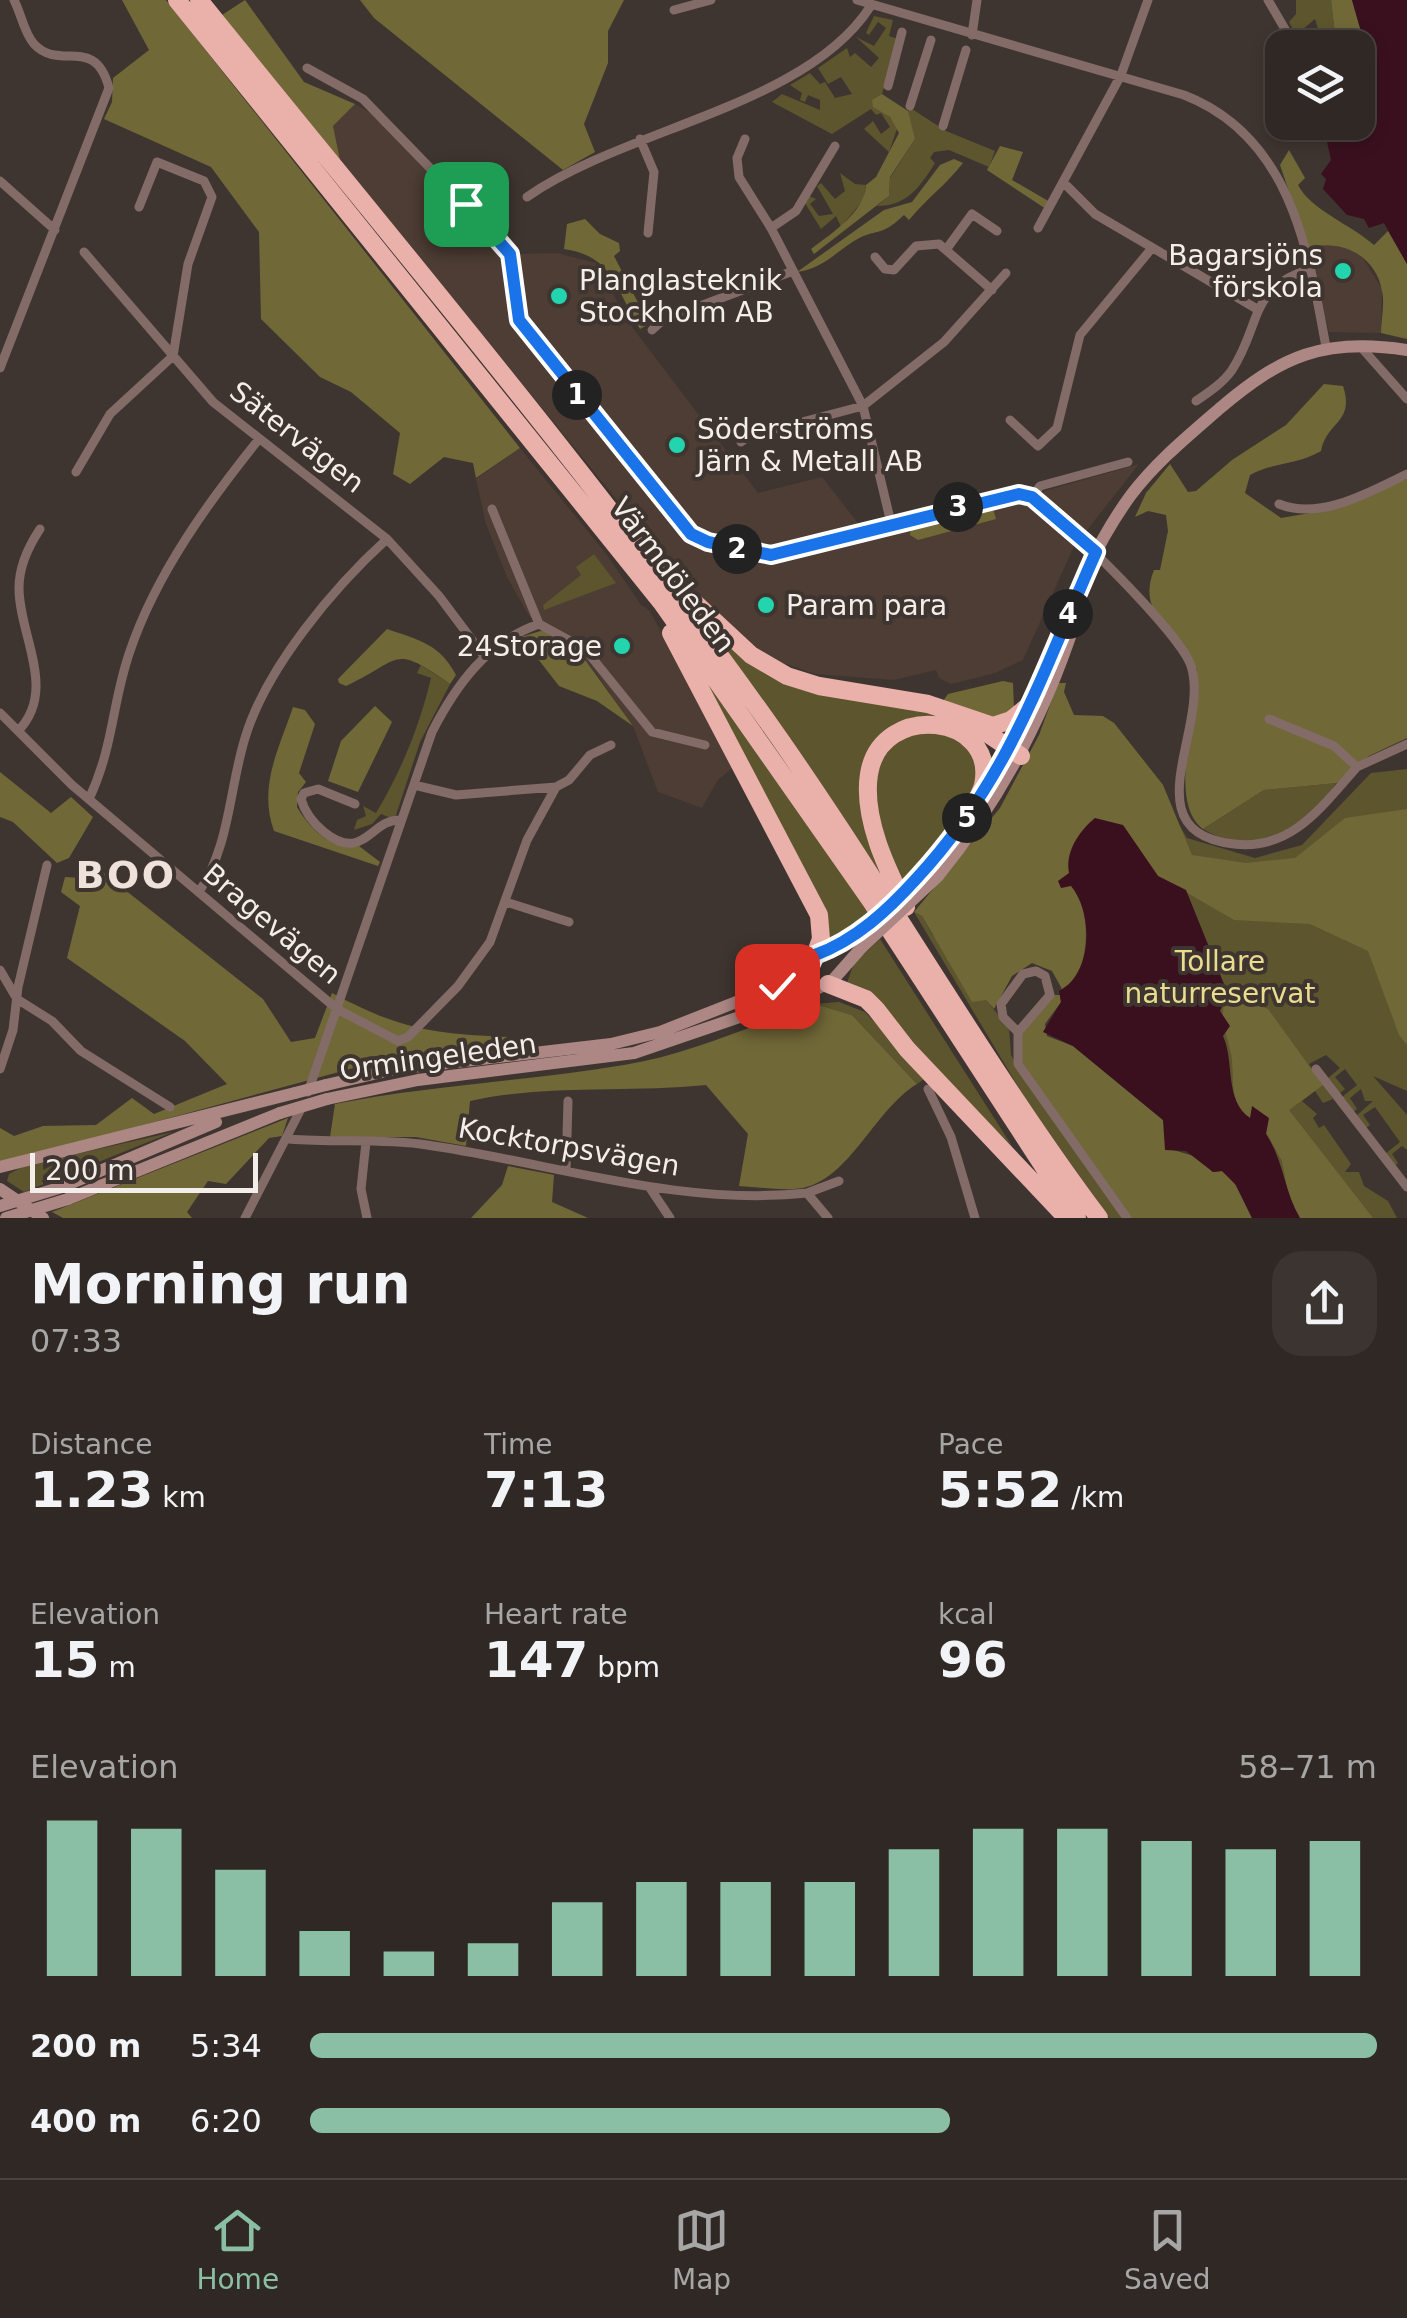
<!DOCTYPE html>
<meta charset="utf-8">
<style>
:root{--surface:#2f2824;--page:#3b3431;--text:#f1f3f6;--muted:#a7a6a6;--line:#4a4441;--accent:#8abfa5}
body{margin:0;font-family:"DejaVu Sans",sans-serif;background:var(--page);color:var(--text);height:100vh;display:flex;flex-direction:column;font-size:38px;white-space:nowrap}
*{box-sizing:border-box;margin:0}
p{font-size:32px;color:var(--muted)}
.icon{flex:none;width:55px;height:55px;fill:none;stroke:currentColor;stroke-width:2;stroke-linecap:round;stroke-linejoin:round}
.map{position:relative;height:1218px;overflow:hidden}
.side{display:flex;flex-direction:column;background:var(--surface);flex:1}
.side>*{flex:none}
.controls{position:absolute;left:1265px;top:30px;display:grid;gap:20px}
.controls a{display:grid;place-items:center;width:110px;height:110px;border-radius:20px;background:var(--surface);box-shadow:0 5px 15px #0003,0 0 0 2px var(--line);font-size:50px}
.scale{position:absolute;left:30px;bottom:25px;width:228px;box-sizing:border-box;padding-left:10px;border:5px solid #f4eeea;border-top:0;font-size:28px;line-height:35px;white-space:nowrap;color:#f4eeea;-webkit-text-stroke:8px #3f3530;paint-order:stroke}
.pin{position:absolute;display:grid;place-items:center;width:85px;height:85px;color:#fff;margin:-42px;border-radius:20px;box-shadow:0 5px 15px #0006}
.km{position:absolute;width:50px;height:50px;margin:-25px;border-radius:50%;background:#222;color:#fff;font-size:28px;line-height:50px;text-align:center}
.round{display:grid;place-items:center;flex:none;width:105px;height:105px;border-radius:30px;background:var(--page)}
.headline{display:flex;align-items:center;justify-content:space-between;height:170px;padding:0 30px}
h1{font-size:55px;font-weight:800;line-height:75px}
.metrics{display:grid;grid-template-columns:repeat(3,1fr);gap:15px;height:170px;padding:10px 30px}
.metrics div{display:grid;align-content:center}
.metrics b{font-size:50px;font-weight:800}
.metrics small{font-size:28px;font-weight:400}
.metrics p{font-size:28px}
.chart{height:280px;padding:20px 30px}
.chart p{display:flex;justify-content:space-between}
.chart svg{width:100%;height:180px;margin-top:10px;stroke:var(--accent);stroke-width:6}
ul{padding:0 30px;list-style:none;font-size:32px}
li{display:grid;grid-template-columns:160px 120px 1fr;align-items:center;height:75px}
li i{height:25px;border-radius:12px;background:var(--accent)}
.dock{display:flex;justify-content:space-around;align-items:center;height:140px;border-top:2px solid var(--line);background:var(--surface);font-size:28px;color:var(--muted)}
.dock a{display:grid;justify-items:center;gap:5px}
.dock .current{color:var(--accent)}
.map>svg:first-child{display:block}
.built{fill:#4d3d34}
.green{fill:#5c552d}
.forest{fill:#716838}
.water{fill:#3a101f}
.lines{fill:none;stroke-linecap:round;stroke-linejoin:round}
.street{stroke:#836b68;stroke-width:9}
.secondary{stroke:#ad8783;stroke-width:12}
.highway{stroke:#eab0aa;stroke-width:18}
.secondary-bridge{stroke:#ad8783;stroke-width:12}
.route-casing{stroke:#fff;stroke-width:20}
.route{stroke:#1a73e8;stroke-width:12}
.poi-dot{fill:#23d5af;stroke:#3f3530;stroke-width:4}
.labels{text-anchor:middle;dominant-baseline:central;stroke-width:8;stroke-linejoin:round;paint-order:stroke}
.poi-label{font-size:28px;fill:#f4eeea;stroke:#3f3530;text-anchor:start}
.street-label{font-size:28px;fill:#f4eeea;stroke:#3f3530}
.park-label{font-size:28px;fill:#eadc8f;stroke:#3f3530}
.district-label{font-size:38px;font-weight:bold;letter-spacing:2.5px;fill:#eee2db;stroke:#3f3530}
</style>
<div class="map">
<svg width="1407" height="1218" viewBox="0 0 1407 1218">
<rect width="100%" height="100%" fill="#3f3530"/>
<!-- built -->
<path class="built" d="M 355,104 L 372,114 L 475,217 L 482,210 L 518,254 L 557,253 L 596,263 L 629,323 L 758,493 L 822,477 L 865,532 L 993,502 L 1029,505 L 1045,491 L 1139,464 L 1073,548 L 1023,660 L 995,673 L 951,684 L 939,678 L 936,670 L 894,680 L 815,674 L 763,656 L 701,603 L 340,160 L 333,126 Z
M 1329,241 L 1360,253 L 1382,289 L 1381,333 L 1329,332 L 1308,248 Z
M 520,448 L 607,555 L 641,605 L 649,610 L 736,765 L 717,781 L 702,808 L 658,792 L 633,726 L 596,673 L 578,650 L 529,616 L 507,577 L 486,524 L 476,479 Z"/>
<!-- green -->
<path class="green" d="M 1296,0 L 1331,0 L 1336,42 L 1324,47 L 1315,19 L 1296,35 L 1289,22 L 1296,14 Z
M 874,16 L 893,20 L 889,36 L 898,39 L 882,94 L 873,100 L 898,126 L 889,152 L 864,129 L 873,121 L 881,134 L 890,127 L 881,113 L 876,115 L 871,109 L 832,134 L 772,102 L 782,94 L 820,110 L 820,100 L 808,95 L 805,102 L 800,100 L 802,93 L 790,85 L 810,73 L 820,84 L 825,82 L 835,98 L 852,94 L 841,77 L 828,84 L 818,68 L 847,48 L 850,57 L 855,53 L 871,67 L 879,58 L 856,37 L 874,46 L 886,28 L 878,22 L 869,35 L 866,33 Z
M 909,107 L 946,131 L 995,151 L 989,167 L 949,150 L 934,152 L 930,158 L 935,163 C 920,187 907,206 877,206 L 889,196 L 890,178 L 915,139 L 907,119 Z
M 840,173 L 855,184 L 866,185 L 863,200 L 841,227 L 836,216 L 821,229 L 805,203 L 809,196 L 816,199 L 810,204 L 819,216 L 833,214 L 817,186 L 821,183 L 835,199 L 845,191 Z
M 594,554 L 616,583 L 544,610 L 543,605 L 581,575 L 576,567 Z
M 711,630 L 752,662 L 952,719 L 1002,745 L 935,717 L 867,758 L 891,888 Z
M 421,665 L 450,684 L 420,742 L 396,815 L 391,818 L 381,814 L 372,824 L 354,830 L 357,820 L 366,816 L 363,806 L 376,813 C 402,769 419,728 431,678 L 417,673 Z
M 706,681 L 870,914 L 847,936 L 824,945 L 782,839 Z
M 1114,723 L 1163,785 L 1168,807 L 1187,838 L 1255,858 L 1302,845 L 1371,773 L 1407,769 L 1407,1091 L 1373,1076 L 1407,1115 L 1407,1150 L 1402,1146 L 1392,1154 L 1398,1163 L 1394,1167 L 1385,1154 L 1400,1142 L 1375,1107 L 1363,1115 L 1370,1125 L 1365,1129 L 1356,1116 L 1373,1101 L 1365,1101 L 1361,1089 L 1350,1098 L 1357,1109 L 1353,1112 L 1342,1097 L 1357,1085 L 1345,1069 L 1335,1077 L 1345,1089 L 1339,1094 L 1327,1079 L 1340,1068 L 1326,1055 L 1309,1064 L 1333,1099 L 1323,1103 L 1315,1091 L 1302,1101 L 1317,1114 L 1313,1118 L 1319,1128 L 1324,1125 L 1351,1164 L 1345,1172 L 1359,1172 L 1364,1186 L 1388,1201 L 1397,1218 L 1280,1218 L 1061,989 Z
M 947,731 C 956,739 971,749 975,760 C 988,798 927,859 902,886 C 885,843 851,768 902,736 C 912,729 934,732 947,731 Z
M 1336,783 C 1306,827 1254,860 1203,829 L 1264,790 Z
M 914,912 L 922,916 L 932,934 L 1009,1028 L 1011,1055 L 1022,1075 L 1124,1218 L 1109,1218 L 1026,1100 Z
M 880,939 L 1012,1146 L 847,983 L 854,963 Z
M 839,1002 L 865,1012 L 927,1077 L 917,1084 L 852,1015 L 815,1004 Z
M 173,1132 L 24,1192 L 7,1181 L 9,1174 L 24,1166 Z"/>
<!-- forest -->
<path class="forest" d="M 122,0 L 166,0 L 520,448 L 476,478 L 473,463 L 444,457 L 410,484 L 393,474 L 400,433 L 351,392 L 320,377 L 261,319 L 259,232 L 211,167 L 104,119 L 112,102 L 113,78 L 149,50 Z
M 245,0 L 304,82 L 355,104 L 333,126 L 340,160 L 222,15 Z
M 360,0 L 624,0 L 608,31 L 608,63 L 584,124 L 595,152 L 563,170 L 374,18 Z
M 1331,0 L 1352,0 L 1366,49 L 1358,79 L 1358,48 L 1325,48 L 1336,42 Z
M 882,94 L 908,111 L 915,139 L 890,177 L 889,196 L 814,254 L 811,249 C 832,233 864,213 866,185 L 876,177 L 899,133 L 890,117 L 873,107 L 872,100 Z
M 1000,146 L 1023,152 L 1012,180 L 1050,202 L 1046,209 L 987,170 Z
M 1289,150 L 1305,178 L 1298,185 C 1311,210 1350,224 1374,245 L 1388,231 L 1407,264 L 1407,339 L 1381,333 C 1381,320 1385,304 1382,291 C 1376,255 1340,238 1308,248 L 1280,165 Z
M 954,159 L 963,163 C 946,185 927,198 909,220 L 904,215 C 879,239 877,227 854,241 C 834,254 821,269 797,272 L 884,210 L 912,202 L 940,165 Z
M 585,219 L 600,234 L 619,243 L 620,251 L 614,256 L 649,324 L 640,329 C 616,291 614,256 564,249 L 567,224 Z
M 1324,384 L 1343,386 C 1355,423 1327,421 1321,451 C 1298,465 1273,462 1250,475 L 1245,493 L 1281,518 L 1328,510 L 1407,479 L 1407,738 L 1369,756 L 1337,783 L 1264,790 L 1203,829 C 1167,803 1197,713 1197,670 C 1180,631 1135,617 1154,570 L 1160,570 L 1168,531 L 1166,515 L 1148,511 L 1135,517 L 1146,493 L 1170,464 L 1188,492 L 1196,491 L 1232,460 L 1286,425 Z
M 992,505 L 996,519 L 918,540 L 910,535 L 911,526 Z
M 387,629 C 418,640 439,643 456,675 L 450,684 C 391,642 402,660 346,686 L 339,683 L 338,679 Z
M 547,629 L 578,650 L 633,726 L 597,701 L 559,686 L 521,637 Z
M 1003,681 L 1013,683 L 1014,708 L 1003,720 L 941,704 L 948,694 Z
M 1058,683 L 1066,683 L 1064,692 L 1074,715 L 1103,716 L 1114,723 L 1163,785 L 1192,855 L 1246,863 L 1295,858 L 1345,818 L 1407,809 L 1407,1045 L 1399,1035 L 1368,951 L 1310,924 L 1234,920 L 1158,876 L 1123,825 L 1075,842 C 1062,873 1072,874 1081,901 C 1089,923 1086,959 1077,980 L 1062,989 L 1052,971 L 1032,963 L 1012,976 L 994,1009 L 986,1000 L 972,1002 L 922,916 L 914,912 L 1000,808 L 1039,735 Z
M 375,706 L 392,722 L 358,792 L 328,781 L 341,741 Z
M 293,707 L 305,710 L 315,724 L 299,773 L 306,782 L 298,792 L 297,807 C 310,829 332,851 359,846 L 380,862 L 378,866 L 274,831 C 258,786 279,749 293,707 Z
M 0,772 L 51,813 L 71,797 L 93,817 L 69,858 L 57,863 L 13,822 L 0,817 Z
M 96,867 L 263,999 L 291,1042 L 315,1038 L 332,993 C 399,1029 433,1034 508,1037 L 516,1043 L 361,1066 L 0,1164 L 0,1128 L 14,1136 L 43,1126 L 96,1125 L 132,1098 L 154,1114 L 227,1084 L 185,1041 L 67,958 L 80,906 L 61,892 L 65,877 L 82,878 Z
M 1241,988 L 1253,1003 L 1268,1009 L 1323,1085 L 1289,1110 L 1373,1218 L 1300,1218 L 1290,1205 L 1282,1161 L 1252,1107 L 1252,1119 C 1226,1102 1236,1080 1231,1054 C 1226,1029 1217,1019 1228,994 Z
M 1052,995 L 1060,995 L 1061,1002 L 1045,1024 L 1047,1036 L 1073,1046 L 1163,1120 L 1170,1149 L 1197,1157 L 1213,1172 L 1222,1171 L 1233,1180 L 1252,1218 L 1131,1218 L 1021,1062 L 1021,1035 Z
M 815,1004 L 852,1015 L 917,1084 C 873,1110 847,1187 794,1189 C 776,1190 757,1187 739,1186 L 748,1134 L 706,1085 C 627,1093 547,1084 470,1101 L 466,1146 L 416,1137 L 330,1137 L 335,1104 C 431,1085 528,1081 624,1065 C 691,1054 751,1025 815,1004 Z
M 288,1118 L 282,1136 L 269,1138 L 226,1184 L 208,1181 L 187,1212 L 192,1218 L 63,1218 L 52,1212 Z
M 508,1166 L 554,1175 L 552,1202 L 588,1218 L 471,1218 L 502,1185 Z"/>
<!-- water -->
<path class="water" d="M 1352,0 L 1407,0 L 1407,264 L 1384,223 L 1369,228 L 1364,219 L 1347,215 L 1323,189 L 1326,179 L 1321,174 L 1331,160 L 1323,123 L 1358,122 L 1358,79 L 1366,49 Z
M 1095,818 L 1123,825 L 1158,876 L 1186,890 L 1228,994 L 1220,1011 L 1230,1026 L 1223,1036 C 1235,1062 1224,1100 1250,1118 L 1252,1106 L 1269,1118 L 1266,1134 C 1284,1161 1284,1191 1300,1218 L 1252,1218 L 1236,1185 L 1222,1171 L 1213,1172 L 1186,1151 L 1165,1150 L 1163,1120 L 1073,1046 L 1043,1032 L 1061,1002 L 1059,991 C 1092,975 1094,914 1071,886 L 1061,888 L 1058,881 L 1069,873 C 1065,852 1079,831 1095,818 Z"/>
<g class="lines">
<!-- street -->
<path class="street" d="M 857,0 L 1184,95 C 1290,136 1308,248 1326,347
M 1268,0 L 1296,48
M 674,10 L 711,0
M 972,35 L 977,0
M 307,68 L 363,99 L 498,238 L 509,254 L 519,319 L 691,534 L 709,542 L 771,555 L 1006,494 C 1016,494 1026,494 1035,500 C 1065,520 1181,634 1191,666 C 1211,727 1129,832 1234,844 C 1292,851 1323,805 1357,767
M 888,86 L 902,32
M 910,106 L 931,40
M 943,126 L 966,50
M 640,139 L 654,172 L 648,233
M 745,139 L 737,158 L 739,177 L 771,228 L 863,406 L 891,523
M 0,181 L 55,230
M 1065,184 L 1095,214 L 1257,309
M 527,197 C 626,128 806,106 870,7
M 771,228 L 796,211 L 835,146
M 1038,228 L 1121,75 L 1148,0
M 948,247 L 972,214 L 997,231
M 84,252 L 213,402 L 387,539 L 439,596 L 484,656
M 875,257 L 885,269 L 894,270 L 916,246 L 939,244 L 992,290
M 652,330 L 663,320 L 793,271
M 1360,346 L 1407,399
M 0,368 L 109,88 C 95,34 60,72 34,44 C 24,33 21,13 14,0
M 1196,401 C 1209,392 1223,383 1232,370 C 1262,324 1248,288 1310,269
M 1010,420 L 1038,446 L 1057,428 L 1080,335 L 1152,248
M 741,442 L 749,436 L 863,406 L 944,342 L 1006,273
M 76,472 L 110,414 L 173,356 L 188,264 L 212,197 L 204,181 L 157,162 L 139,207
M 1032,497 L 1040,486 L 1128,462
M 1279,504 C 1320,521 1370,492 1407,474
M 492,509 L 539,624 L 585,649 L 652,732 L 705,745
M 0,713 L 72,785 L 337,1009 L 398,1041 L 408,1037 L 458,986 L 490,942 L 527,840 L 556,787 L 569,780 L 590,755 L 611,745
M 1269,719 L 1334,746 L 1357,767 L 1407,744
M 18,731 C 58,690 19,636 19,588 C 19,566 28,547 40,529
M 414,785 L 456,795 L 556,787
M 89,799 C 114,746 112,702 130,651 C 156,574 209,501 259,439
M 355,804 L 318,789 L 304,793 L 301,799 C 305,813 313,823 324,832 C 364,864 371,818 401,820
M 199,892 C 230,845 229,790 245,738 C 266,668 334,587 387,539
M 506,902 L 569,922
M 0,970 L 17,999 L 52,1021 L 81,1051 L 170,1107
M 1018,1032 L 1003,1017 L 1001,1004 L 1023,974 L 1036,971 L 1045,976 L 1050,995 L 1018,1032 L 1018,1064 L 1127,1218
M 0,1069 L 13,1030 L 18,987 L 47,865
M 1316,1069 L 1407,1187
M 928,1089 L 951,1137 L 975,1218
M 308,1092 L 432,732 C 456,685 487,642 539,624
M 289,1139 C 335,1143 382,1138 427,1145 C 552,1163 680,1207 807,1193 L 828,1218
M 366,1142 L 361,1189 L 367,1218
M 566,1170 L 568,1101
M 650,1188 L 670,1218
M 807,1193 L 839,1181
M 245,1218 L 302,1107"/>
<!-- secondary -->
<path class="secondary" d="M 984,797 C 1044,702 1064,586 1131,495 C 1156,462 1188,436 1219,409 C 1281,356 1324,337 1407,350
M 929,866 L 971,813
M 938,876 C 1005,794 1050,705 1081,603
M 326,1085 L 395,1069 L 611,1044 L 660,1032 L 777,986 L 809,968 L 815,955 L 855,935
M 327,1099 L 418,1080 L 634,1053 L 807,994 L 832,981 L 862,947
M 0,1167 L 295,1093
M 62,1187 L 216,1122
M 0,1189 L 43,1218
M 68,1199 L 280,1113"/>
<!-- highway -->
<path class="highway" d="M 177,0 L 662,603 L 871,901 L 1077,1218
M 199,0 C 390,237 588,470 765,718 C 881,881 979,1057 1099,1218
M 693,601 L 751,655 L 787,676 L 819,686 L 928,704 L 993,726 L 1011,720 L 1032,703
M 671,633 L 819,915 L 821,939 L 815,955
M 976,726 L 1021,756
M 906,907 C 887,869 862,818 869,774 C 881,700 998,714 983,785 C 980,796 971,809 966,819
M 828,984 L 866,999 L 876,1009 L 907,1049 L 1064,1215"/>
<!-- secondary-bridge -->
<path class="secondary-bridge" d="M 855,935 L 929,866
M 862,947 L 938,876
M 295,1093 L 326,1085
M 280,1113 L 327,1099
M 0,1206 L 62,1187
M 6,1218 L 68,1199"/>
</g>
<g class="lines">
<defs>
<path id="route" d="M 466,204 L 510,254 L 519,320 L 691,534 L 708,542 L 771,555 L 1019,494 L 1032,497 L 1096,552 C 1041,675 1011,776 917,878 C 888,910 856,940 815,955 L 809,968 L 777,986"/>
</defs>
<!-- route casing -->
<use href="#route" class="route-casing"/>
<!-- route -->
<use href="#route" class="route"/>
</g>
<!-- markers -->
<g class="poi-dot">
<circle cx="1343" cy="271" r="10"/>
<circle cx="559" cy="296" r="10"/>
<circle cx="677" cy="445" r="10"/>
<circle cx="766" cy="605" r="10"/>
<circle cx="622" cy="646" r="10"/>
</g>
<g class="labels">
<!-- poi labels -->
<g class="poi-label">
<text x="1323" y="255" text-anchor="end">Bagarsjöns<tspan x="1323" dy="32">förskola</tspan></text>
<text x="579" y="280">Planglasteknik<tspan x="579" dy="32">Stockholm AB</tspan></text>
<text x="697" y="429">Söderströms<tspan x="697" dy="32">Järn &amp; Metall AB</tspan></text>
<text x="786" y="605">Param para</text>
<text x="602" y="646" text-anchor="end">24Storage</text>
</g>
<!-- street labels -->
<g class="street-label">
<text transform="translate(297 437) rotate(38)">Sätervägen</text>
<text transform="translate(673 575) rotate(53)">Värmdöleden</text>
<text transform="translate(272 924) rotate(40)">Bragevägen</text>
<text transform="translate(438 1057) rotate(-8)">Ormingeleden</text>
<text transform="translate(569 1147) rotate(10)">Kocktorpsvägen</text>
</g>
<!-- park labels -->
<g class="park-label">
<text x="1220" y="961">Tollare<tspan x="1220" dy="32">naturreservat</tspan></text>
</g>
<!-- district labels -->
<g class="district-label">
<text x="126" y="875">BOO</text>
</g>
</g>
</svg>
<div class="controls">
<a><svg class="icon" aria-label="layers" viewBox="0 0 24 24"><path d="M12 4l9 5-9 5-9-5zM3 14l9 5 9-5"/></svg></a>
</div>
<div class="scale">200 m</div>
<div class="pin" style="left:466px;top:204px;background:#1e9e55"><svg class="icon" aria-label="arrive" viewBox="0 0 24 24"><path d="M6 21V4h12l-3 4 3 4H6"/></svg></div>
<div class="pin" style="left:777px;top:986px;background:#d93025"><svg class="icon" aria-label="check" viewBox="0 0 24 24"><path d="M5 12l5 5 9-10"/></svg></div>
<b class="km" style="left:577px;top:395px">1</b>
<b class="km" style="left:737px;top:549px">2</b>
<b class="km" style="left:958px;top:507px">3</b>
<b class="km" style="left:1068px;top:614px">4</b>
<b class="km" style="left:967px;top:818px">5</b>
</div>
<section class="side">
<div class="headline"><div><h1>Morning run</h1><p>07:33</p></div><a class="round"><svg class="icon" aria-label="share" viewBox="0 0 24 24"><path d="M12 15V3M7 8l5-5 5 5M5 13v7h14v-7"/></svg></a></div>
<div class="metrics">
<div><p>Distance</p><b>1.23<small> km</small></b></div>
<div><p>Time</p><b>7:13</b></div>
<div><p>Pace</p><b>5:52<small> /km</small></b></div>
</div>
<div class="metrics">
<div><p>Elevation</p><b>15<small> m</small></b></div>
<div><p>Heart rate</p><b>147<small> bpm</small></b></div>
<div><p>kcal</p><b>96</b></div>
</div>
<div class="chart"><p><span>Elevation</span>58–71 m</p>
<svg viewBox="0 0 160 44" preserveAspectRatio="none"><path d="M5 44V6M15 44V8M25 44V18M35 44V33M45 44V38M55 44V36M65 44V26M75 44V21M85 44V21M95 44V21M105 44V13M115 44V8M125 44V8M135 44V11M145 44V13M155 44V11"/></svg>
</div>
<ul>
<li><b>200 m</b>5:34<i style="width:100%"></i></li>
<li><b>400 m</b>6:20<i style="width:60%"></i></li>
</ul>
</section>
<nav class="dock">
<a class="current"><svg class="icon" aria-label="home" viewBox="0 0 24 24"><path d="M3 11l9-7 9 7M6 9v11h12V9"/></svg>Home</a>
<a><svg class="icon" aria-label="map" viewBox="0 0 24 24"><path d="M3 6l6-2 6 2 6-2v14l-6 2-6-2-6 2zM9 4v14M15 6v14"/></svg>Map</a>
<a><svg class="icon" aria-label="saved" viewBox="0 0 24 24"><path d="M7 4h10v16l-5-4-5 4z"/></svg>Saved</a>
</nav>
